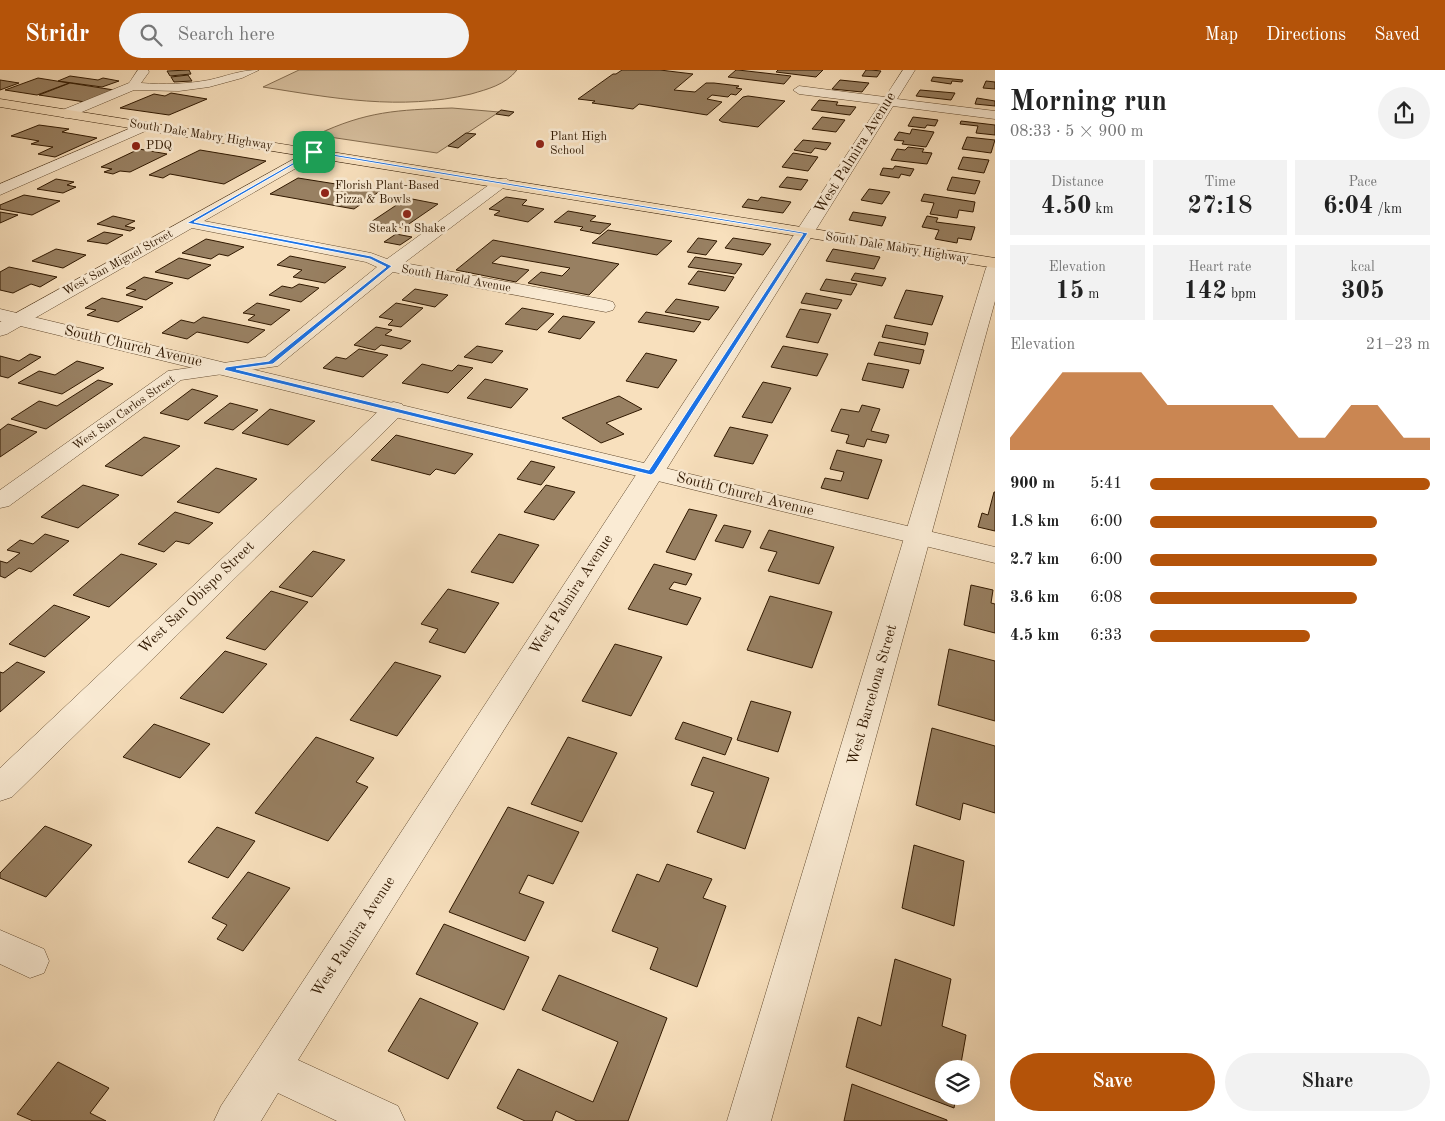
<!DOCTYPE html>
<meta charset="utf-8">
<style>
:root{--surface:#fff;--page:#f2f2f2;--text:#222;--muted:#767676;--accent:#b45309}
body{margin:0;font-family:"Old Standard TT",serif;background:var(--page);color:var(--text);height:100vh;display:flex;flex-direction:column;font-size:19px;white-space:nowrap}
*{box-sizing:border-box;margin:0}
p{font-size:16px;color:var(--muted)}
.icon{flex:none;width:28px;height:28px;fill:none;stroke:currentColor;stroke-width:2;stroke-linecap:round;stroke-linejoin:round}
.map{position:relative;flex:1;overflow:hidden}
.panel{display:flex;flex-direction:column;background:var(--surface);width:450px}
.panel>*{flex:none}
.controls{position:absolute;left:935px;top:990px;display:grid;gap:10px}
.controls a{display:grid;place-items:center;width:45px;height:45px;border-radius:50%;background:var(--surface);box-shadow:0 5px 20px #0002;font-size:25px}
.pin{position:absolute;display:grid;place-items:center;width:42px;height:42px;color:#fff;margin:-21px;border-radius:10px;box-shadow:0 2px 8px #0006}
.round{display:grid;place-items:center;flex:none;width:52px;height:52px;border-radius:26px;background:var(--page)}
.summary{display:flex;align-items:center;justify-content:space-between;height:85px;padding:0 15px}
h1{font-size:28px;font-weight:800;line-height:38px}
.figures{display:grid;grid-template-columns:repeat(3,1fr);gap:8px;height:85px;padding:5px 15px}
.figures div{display:grid;align-content:center;border-radius:0px;background:var(--page);text-align:center}
.figures b{font-size:25px;font-weight:800}
.figures small{font-size:14px;font-weight:400}
.figures p{font-size:14px}
.chart{height:140px;padding:10px 15px}
.chart p{display:flex;justify-content:space-between}
.chart svg{width:100%;height:90px;margin-top:5px;fill:var(--accent);opacity:.7}
.action{display:flex;gap:10px;margin-top:auto;padding:10px 15px}
.action a{flex:1;height:58px;border-radius:30px;background:var(--accent);color:#fff;font-size:20px;font-weight:800;line-height:58px;text-align:center}
.action a+a{background:var(--page);color:var(--text)}
ul{padding:0 15px;list-style:none;font-size:16px}
li{display:grid;grid-template-columns:80px 60px 1fr;align-items:center;height:38px}
li i{height:12px;border-radius:6px;background:var(--accent)}
header{display:flex;align-items:center;gap:30px;box-sizing:border-box;height:70px;padding:0 25px;background:var(--accent);color:#fff}
header strong{font-size:24px}
nav{display:flex;gap:28px;margin-inline-start:auto;font-size:18px}
.search{width:350px;height:45px;background:var(--page);display:flex;align-items:center;gap:12px;box-sizing:border-box;padding:0 18px;border-radius:28px;color:var(--muted);font-size:19px}
main{display:flex;flex:1;min-height:0}
.map>svg:first-child{display:block}
.green{fill:#d6be9d;stroke:#836b4e}
.building{fill:#988062;stroke:#301800}
.lines{fill:none;stroke-linecap:round;stroke-linejoin:round}
.minor-casing{stroke:#624a2f;stroke-width:1}
.tertiary-casing{stroke:#624a2f;stroke-width:1}
.primary-casing{stroke:#301800;stroke-width:1}
.minor{fill:#faebd4;fill-rule:evenodd}
.tertiary{fill:#faebd4;fill-rule:evenodd}
.primary{fill:#f8e0bd;fill-rule:evenodd}
.route{fill:#1a73e8;stroke:#fff;fill-rule:evenodd}
.poi-dot{fill:#8f2418;stroke:#faebd4;stroke-width:2}
.labels{text-anchor:middle;dominant-baseline:central;stroke-width:5;stroke-linejoin:round;paint-order:stroke}
.far-street-label{font-size:12px;fill:#301800;stroke:#faebd4}
.far-poi-label{font-size:12px;fill:#301800;stroke:#faebd4;text-anchor:start}
.street-label{font-size:15px;fill:#301800;stroke:#faebd4}
</style>
<header>
<strong>Stridr</strong>
<div class="search"><svg class="icon" aria-label="search" viewBox="0 0 24 24"><circle cx="10" cy="10" r="6"/><path d="M15 15l6 6"/></svg>Search here</div>
<nav><a>Map</a><a>Directions</a><a>Saved</a></nav>
</header>
<main>
<div class="map">
<svg width="995" height="1051" viewBox="0 0 995 1051">
<rect width="100%" height="100%" fill="#f8e0bd"/>
<filter id="stains"><feTurbulence type="fractalNoise" baseFrequency=".004" numOctaves="4"/><feColorMatrix values="0 0 0 0 .2 0 0 0 0 .09 0 0 0 0 .02 0 0 0 .5 -.17"/></filter>
<radialGradient id="worn" r=".72"><stop offset=".6" stop-color="#630" stop-opacity="0"/><stop offset="1" stop-color="#630" stop-opacity=".3"/></radialGradient>
<!-- green -->
<path class="green" d="M 299,0 L 517,0 C 505,15 488,19 471,24 C 400,41 333,28 263,17 Z
M 452,38 L 499,42 L 437,83 L 316,65 C 367,41 397,40 452,38 Z"/>
<!-- building -->
<path class="building" d="M 189,0 L 191,4 L 170,6 L 167,1 Z
M 622,0 L 660,0 L 693,4 L 674,20 L 695,22 L 706,13 L 714,13 L 739,16 L 736,18 L 742,19 L 736,25 L 731,24 L 728,27 L 712,25 L 707,29 L 722,32 L 707,45 L 639,34 L 633,39 L 592,33 L 595,31 L 578,29 L 613,4 L 616,4 Z
M 736,0 L 738,0 L 791,6 L 784,14 L 728,7 Z
M 778,0 L 823,0 L 816,7 L 776,2 Z
M 866,0 L 871,0 L 881,1 L 877,7 L 862,6 Z
M 188,5 L 192,11 L 174,12 L 171,7 Z
M 70,6 L 98,10 L 103,8 L 119,11 L 102,17 L 58,11 Z
M 933,7 L 963,10 L 962,12 L 952,11 L 951,14 L 931,11 Z
M 38,8 L 69,13 L 37,25 L 5,20 Z
M 0,10 L 19,13 L 0,20 Z
M 840,10 L 869,13 L 862,22 L 832,19 Z
M 986,11 L 995,12 L 995,19 L 983,18 Z
M 70,13 L 114,20 L 85,32 L 39,25 Z
M 920,20 L 955,23 L 951,30 L 916,26 Z
M 171,23 L 207,29 L 169,45 L 120,38 L 154,24 L 165,26 Z
M 748,26 L 785,31 L 758,57 L 722,52 L 719,50 L 743,27 Z
M 977,28 L 995,31 L 995,36 L 975,34 Z
M 819,30 L 838,32 L 836,35 L 856,37 L 850,45 L 811,40 Z
M 501,40 L 514,42 L 509,46 L 496,44 Z
M 822,47 L 845,50 L 836,62 L 812,59 Z
M 913,47 L 938,50 L 935,56 L 927,55 L 925,58 L 908,56 Z
M 961,51 L 995,55 L 995,65 L 976,63 L 978,56 L 960,54 Z
M 39,55 L 69,59 L 62,62 L 97,68 L 55,87 L 38,84 L 53,77 L 31,74 L 39,71 L 11,66 Z
M 912,59 L 934,62 L 926,77 L 902,74 L 904,71 L 894,70 L 899,62 L 910,64 Z
M 466,63 L 476,64 L 458,78 L 448,76 Z
M 967,67 L 995,70 L 991,83 L 962,79 Z
M 803,70 L 831,73 L 826,80 L 815,78 L 811,83 L 794,80 Z
M 908,77 L 924,79 L 922,82 L 932,83 L 927,94 L 891,90 L 897,79 L 905,80 Z
M 139,79 L 167,84 L 130,102 L 120,101 L 113,104 L 104,102 L 112,99 L 101,97 Z
M 200,80 L 266,91 L 224,114 L 170,104 L 163,108 L 149,105 Z
M 793,83 L 818,87 L 808,101 L 782,97 Z
M 963,87 L 989,90 L 984,103 L 958,99 Z
M 895,96 L 914,99 L 910,106 L 901,104 L 899,108 L 880,105 L 883,98 L 893,99 Z
M 787,107 L 808,110 L 801,120 L 779,117 Z
M 952,107 L 980,111 L 975,124 L 947,120 Z
M 298,108 L 380,121 L 354,139 L 270,124 Z
M 56,109 L 74,112 L 67,115 L 76,117 L 63,123 L 37,119 Z
M 869,119 L 890,122 L 882,134 L 861,130 Z
M 924,124 L 975,132 L 973,142 L 959,140 L 957,148 L 930,144 L 934,133 L 921,131 Z
M 24,125 L 60,131 L 32,145 L 0,139 L 0,135 Z
M 506,127 L 527,130 L 522,135 L 544,139 L 528,152 L 494,145 L 500,141 L 489,139 Z
M 761,127 L 791,132 L 783,143 L 742,137 L 748,129 L 758,131 Z
M 407,128 L 438,134 L 403,158 L 371,152 Z
M 568,141 L 596,146 L 590,151 L 611,154 L 600,164 L 580,160 L 583,157 L 554,152 Z
M 0,142 L 18,145 L 0,153 Z
M 853,142 L 886,147 L 882,156 L 849,150 Z
M 113,146 L 135,151 L 125,156 L 135,158 L 130,161 L 97,154 Z
M 927,146 L 938,148 L 936,152 L 975,157 L 971,170 L 958,168 L 957,173 L 935,169 L 939,160 L 922,157 Z
M 608,160 L 672,171 L 657,185 L 592,173 Z
M 104,162 L 123,165 L 107,174 L 87,171 Z
M 396,164 L 412,167 L 400,175 L 384,172 Z
M 698,168 L 717,171 L 706,185 L 687,182 Z
M 733,168 L 771,174 L 763,185 L 725,178 Z
M 206,169 L 244,177 L 228,186 L 219,184 L 211,189 L 182,183 Z
M 493,170 L 619,194 L 589,225 L 528,213 L 541,202 L 562,206 L 570,198 L 501,186 L 492,193 L 529,200 L 516,212 L 456,200 Z
M 56,179 L 86,185 L 63,198 L 32,191 Z
M 833,179 L 880,187 L 874,199 L 826,191 Z
M 290,186 L 346,197 L 325,213 L 293,207 L 302,200 L 277,195 Z
M 695,187 L 742,194 L 735,204 L 688,197 Z
M 179,188 L 211,195 L 188,209 L 155,202 Z
M 9,197 L 57,207 L 40,217 L 31,214 L 13,223 L 0,220 L 0,202 Z
M 698,201 L 734,207 L 725,221 L 688,214 Z
M 855,203 L 886,208 L 882,216 L 851,210 Z
M 144,207 L 173,213 L 146,230 L 126,225 L 136,220 L 126,218 Z
M 826,209 L 857,214 L 851,225 L 820,220 Z
M 299,214 L 319,218 L 301,232 L 269,225 L 282,216 L 292,218 Z
M 415,219 L 448,225 L 435,237 L 402,230 Z
M 906,220 L 943,226 L 932,255 L 894,248 Z
M 806,223 L 842,230 L 837,239 L 801,233 Z
M 102,228 L 143,237 L 118,252 L 87,245 L 96,240 L 85,238 Z
M 676,229 L 719,237 L 709,250 L 665,242 Z
M 257,233 L 290,240 L 271,255 L 248,250 L 255,245 L 243,243 Z
M 396,233 L 423,238 L 401,257 L 388,255 L 393,250 L 379,247 Z
M 522,238 L 554,244 L 537,260 L 505,254 Z
M 800,239 L 831,244 L 818,273 L 786,267 Z
M 646,242 L 701,252 L 694,262 L 638,252 Z
M 563,246 L 595,252 L 580,269 L 548,262 Z
M 203,247 L 265,260 L 248,273 L 197,262 L 187,269 L 162,263 L 181,250 L 194,253 Z
M 886,255 L 928,263 L 925,275 L 882,267 Z
M 376,257 L 392,260 L 385,265 L 411,271 L 401,279 L 381,275 L 375,280 L 354,275 Z
M 879,272 L 924,280 L 920,294 L 874,285 Z
M 477,276 L 503,281 L 492,293 L 464,287 Z
M 783,276 L 828,284 L 817,306 L 771,297 Z
M 359,279 L 388,285 L 363,307 L 323,298 L 336,287 L 346,289 Z
M 646,283 L 677,290 L 658,318 L 626,311 Z
M 30,284 L 41,287 L 8,308 L 0,306 L 0,286 L 19,291 Z
M 77,291 L 104,298 L 62,324 L 18,313 L 39,301 L 55,305 Z
M 868,293 L 909,300 L 903,318 L 862,310 Z
M 422,294 L 452,301 L 458,295 L 473,298 L 448,323 L 402,313 Z
M 485,309 L 528,319 L 511,338 L 467,328 Z
M 98,310 L 113,314 L 46,359 L 11,349 L 39,331 L 57,336 Z
M 763,312 L 791,318 L 772,353 L 742,347 Z
M 192,319 L 218,326 L 188,350 L 160,343 Z
M 619,326 L 642,339 L 606,353 L 624,364 L 601,373 L 562,348 Z
M 230,333 L 258,340 L 233,360 L 204,353 Z
M 862,335 L 880,339 L 871,361 L 889,365 L 886,373 L 867,369 L 864,377 L 846,373 L 849,365 L 831,361 L 841,339 L 859,342 Z
M 270,339 L 315,351 L 288,375 L 242,363 Z
M 8,354 L 37,362 L 0,387 L 0,360 Z
M 730,357 L 768,365 L 753,394 L 714,386 Z
M 396,365 L 473,384 L 455,404 L 436,399 L 430,405 L 371,390 Z
M 144,367 L 180,376 L 142,406 L 105,396 Z
M 837,380 L 882,390 L 868,429 L 821,418 L 825,408 L 841,411 L 844,402 L 830,399 Z
M 531,391 L 555,397 L 541,415 L 517,409 Z
M 216,398 L 257,409 L 219,443 L 177,432 Z
M 83,415 L 119,425 L 78,458 L 41,447 Z
M 546,415 L 575,422 L 554,450 L 524,442 Z
M 994,422 L 995,422 L 995,461 L 978,457 L 982,443 L 988,445 Z
M 689,439 L 717,445 L 695,490 L 666,482 Z
M 175,442 L 213,453 L 189,474 L 176,471 L 164,482 L 138,474 Z
M 724,455 L 751,461 L 743,478 L 715,471 Z
M 769,460 L 834,477 L 819,514 L 768,501 L 777,482 L 760,478 Z
M 45,464 L 69,471 L 31,502 L 19,498 L 5,508 L 0,506 L 0,491 L 7,493 L 20,483 L 7,480 L 20,470 L 33,474 Z
M 499,464 L 539,475 L 513,513 L 471,502 Z
M 313,481 L 345,490 L 312,527 L 279,517 Z
M 121,484 L 157,494 L 109,537 L 73,525 Z
M 654,494 L 692,504 L 686,515 L 674,512 L 669,519 L 701,528 L 687,555 L 628,539 Z
M 971,515 L 993,520 L 991,533 L 995,534 L 995,563 L 964,555 Z
M 448,519 L 499,533 L 465,583 L 429,572 L 438,559 L 421,554 Z
M 271,521 L 308,532 L 265,580 L 226,568 Z
M 770,526 L 832,542 L 812,598 L 747,580 Z
M 54,535 L 90,547 L 45,587 L 9,574 Z
M 615,574 L 662,587 L 631,646 L 582,631 Z
M 949,579 L 995,591 L 995,651 L 938,635 Z
M 225,581 L 267,594 L 223,643 L 180,628 Z
M 17,592 L 45,602 L 0,642 L 0,602 L 3,603 Z
M 395,592 L 441,606 L 397,666 L 350,650 Z
M 751,631 L 791,642 L 778,682 L 737,670 Z
M 683,652 L 732,668 L 725,685 L 675,669 Z
M 154,654 L 210,674 L 180,708 L 123,687 Z
M 932,658 L 995,676 L 995,743 L 963,733 L 960,750 L 916,735 Z
M 316,667 L 374,688 L 356,712 L 368,717 L 328,771 L 255,743 Z
M 568,667 L 617,683 L 582,752 L 531,734 Z
M 703,687 L 769,708 L 745,779 L 697,762 L 714,722 L 691,715 Z
M 508,737 L 579,762 L 553,814 L 528,805 L 519,823 L 544,832 L 525,871 L 449,842 Z
M 45,756 L 92,775 L 46,827 L 0,808 L 0,803 Z
M 217,757 L 255,771 L 228,808 L 188,792 Z
M 914,775 L 964,791 L 954,856 L 902,838 Z
M 667,794 L 712,809 L 703,828 L 726,836 L 697,917 L 650,899 L 658,878 L 612,861 L 637,804 L 659,812 Z
M 248,802 L 290,818 L 243,881 L 217,869 L 227,855 L 212,848 Z
M 444,854 L 529,887 L 504,940 L 416,904 Z
M 895,889 L 951,909 L 942,956 L 966,965 L 960,999 L 944,999 L 944,1026 L 956,1026 L 954,1038 L 846,997 L 858,947 L 881,956 Z
M 559,905 L 667,948 L 628,1051 L 577,1051 L 556,1041 L 552,1051 L 525,1051 L 497,1038 L 518,999 L 593,1032 L 618,972 L 542,940 Z
M 420,928 L 478,953 L 448,1009 L 388,981 Z
M 58,992 L 109,1018 L 90,1043 L 106,1051 L 33,1051 L 17,1044 Z
M 852,1014 L 947,1050 L 947,1051 L 844,1051 Z"/>
<g class="lines">
<defs>
<path id="minor" d="M 138,0 L 148,0 L 149,2 L 141,13 C 164,15 187,14 209,10 C 227,6 240,0 259,0 L 242,8 L 209,17 L 179,21 L 134,20 L 70,47 L 65,48 L 58,44 L 60,41 L 129,13 Z
M 903,0 L 915,0 L 897,29 L 995,41 L 995,49 L 893,36 L 298,990 L 398,1036 L 405,1051 L 337,1051 L 278,1023 L 261,1051 L 214,1051 L 221,1036 L 880,34 L 799,24 L 793,20 L 799,16 L 885,27 Z
M 145,52 L 150,53 L 152,56 L 150,59 L 0,125 L 0,114 Z
M 314,78 L 319,79 L 321,82 L 319,85 L 204,151 L 371,183 L 387,189 L 497,109 L 507,109 L 510,112 L 507,115 L 404,193 L 606,230 L 613,232 L 615,236 L 613,240 L 606,242 L 393,202 L 278,296 L 181,310 L 9,436 L 0,438 L 0,420 L 168,301 L 265,287 L 377,197 L 366,192 L 192,158 L 7,264 L 0,266 L 0,252 Z
M 995,193 L 995,231 L 771,1051 L 727,1051 L 986,198 L 989,194 Z
M 394,332 L 402,334 L 405,339 L 402,344 L 12,727 L 0,731 L 0,698 L 386,334 Z
M 0,860 L 44,879 L 49,891 L 44,903 L 30,908 L 0,894 Z"/>
<path id="tertiary" d="M 0,239 L 995,477 L 995,493 L 0,251 Z"/>
<path id="primary" d="M 0,29 L 995,188 L 995,198 L 0,37 Z"/>
</defs>
<!-- minor casing -->
<use href="#minor" class="minor-casing"/>
<!-- tertiary casing -->
<use href="#tertiary" class="tertiary-casing"/>
<!-- primary casing -->
<use href="#primary" class="primary-casing"/>
<!-- minor -->
<use href="#minor" class="minor"/>
<!-- tertiary -->
<use href="#tertiary" class="tertiary"/>
<!-- primary -->
<use href="#primary" class="primary"/>
</g>
<!-- route -->
<path class="route" d="M 314,81 L 808,163 L 654,403 L 651,405 L 224,300 L 226,297 L 269,291 L 386,197 L 370,189 L 187,153 ZM 314,83 L 803,164 L 649,400 L 236,299 L 273,294 L 392,196 L 371,186 L 194,152 Z"/>
<!-- markers -->
<g class="poi-dot">
<circle cx="540" cy="74" r="5"/>
<circle cx="136" cy="76" r="5"/>
<circle cx="325" cy="123" r="5"/>
<circle cx="407" cy="144" r="5"/>
</g>
<g class="labels">
<!-- far-street labels -->
<g class="far-street-label">
<text transform="translate(201 65) rotate(9)">South Dale Mabry Highway</text>
<text transform="translate(897 178) rotate(9)">South Dale Mabry Highway</text>
<text transform="translate(118 193) rotate(-29)">West San Miguel Street</text>
<text transform="translate(456 209) rotate(10)">South Harold Avenue</text>
<text transform="translate(124 343) rotate(-35)">West San Carlos Street</text>
</g>
<!-- far-poi labels -->
<g class="far-poi-label">
<text x="550" y="67">Plant High<tspan x="550" dy="14">School</tspan></text>
<text x="146" y="76">PDQ</text>
<text x="335" y="116">Florish Plant-Based<tspan x="335" dy="14">Pizza &amp; Bowls</tspan></text>
<text x="407" y="159" text-anchor="middle">Steak 'n Shake</text>
</g>
<!-- street labels -->
<g class="street-label">
<text transform="translate(856 83) rotate(-58)">West Palmira Avenue</text>
<text transform="translate(133 277) rotate(13)">South Church Avenue</text>
<text transform="translate(745 425) rotate(14)">South Church Avenue</text>
<text transform="translate(572 525) rotate(-57)">West Palmira Avenue</text>
<text transform="translate(197 528) rotate(-44)">West San Obispo Street</text>
<text transform="translate(873 625) rotate(-74)">West Barcelona Street</text>
<text transform="translate(354 867) rotate(-57)">West Palmira Avenue</text>
</g>
</g>
<rect width="100%" height="100%" filter="url(#stains)"/>
<rect width="100%" height="100%" fill="url(#worn)"/>
</svg>
<div class="controls">
<a><svg class="icon" aria-label="layers" viewBox="0 0 24 24"><path d="M12 4l9 5-9 5-9-5zM3 14l9 5 9-5"/></svg></a>
</div>
<div class="pin" style="left:314px;top:82px;background:#1e9e55"><svg class="icon" aria-label="arrive" viewBox="0 0 24 24"><path d="M6 21V4h12l-3 4 3 4H6"/></svg></div>
</div>
<section class="panel">
<div class="summary"><div><h1>Morning run</h1><p>08:33 · 5 × 900 m</p></div><a class="round"><svg class="icon" aria-label="share" viewBox="0 0 24 24"><path d="M12 15V3M7 8l5-5 5 5M5 13v7h14v-7"/></svg></a></div>
<div class="figures">
<div><p>Distance</p><b>4.50<small> km</small></b></div>
<div><p>Time</p><b>27:18</b></div>
<div><p>Pace</p><b>6:04<small> /km</small></b></div>
</div>
<div class="figures">
<div><p>Elevation</p><b>15<small> m</small></b></div>
<div><p>Heart rate</p><b>142<small> bpm</small></b></div>
<div><p>kcal</p><b>305</b></div>
</div>
<div class="chart"><p><span>Elevation</span>21–23 m</p>
<svg viewBox="0 0 160 44" preserveAspectRatio="none"><path d="M0 44V38L10 22L20 6L30 6L40 6L50 6L60 22L70 22L80 22L90 22L100 22L110 38L120 38L130 22L140 22L150 38L160 38V44z"/></svg>
</div>
<ul>
<li><b>900 m</b>5:41<i style="width:100%"></i></li>
<li><b>1.8 km</b>6:00<i style="width:81%"></i></li>
<li><b>2.7 km</b>6:00<i style="width:81%"></i></li>
<li><b>3.6 km</b>6:08<i style="width:74%"></i></li>
<li><b>4.5 km</b>6:33<i style="width:57%"></i></li>
</ul>
<div class="action"><a>Save</a><a>Share</a></div>
</section>
</main>
